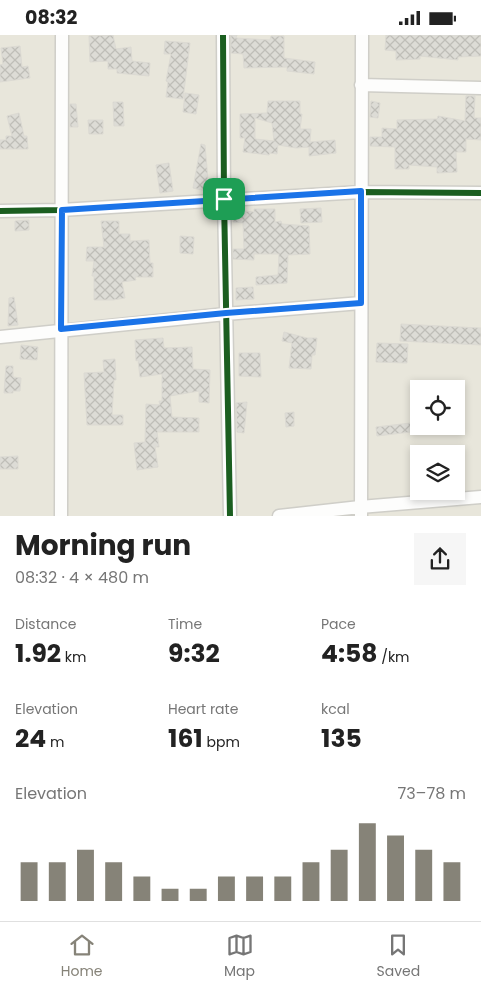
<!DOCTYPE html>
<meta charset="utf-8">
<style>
:root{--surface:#fff;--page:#f6f6f6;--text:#222;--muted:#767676;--line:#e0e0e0;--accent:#868378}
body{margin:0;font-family:Poppins,sans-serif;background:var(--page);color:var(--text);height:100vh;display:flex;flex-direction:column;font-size:19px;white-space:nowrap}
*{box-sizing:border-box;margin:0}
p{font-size:16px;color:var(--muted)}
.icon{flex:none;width:28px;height:28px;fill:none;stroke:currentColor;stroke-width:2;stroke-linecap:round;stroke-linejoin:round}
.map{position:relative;height:481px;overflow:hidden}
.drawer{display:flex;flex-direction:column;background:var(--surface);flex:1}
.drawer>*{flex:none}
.buttons{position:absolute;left:410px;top:345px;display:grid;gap:10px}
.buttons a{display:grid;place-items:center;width:55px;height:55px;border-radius:0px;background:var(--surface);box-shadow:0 2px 8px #0003;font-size:25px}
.pin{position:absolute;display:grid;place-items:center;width:42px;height:42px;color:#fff;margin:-21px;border-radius:10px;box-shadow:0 2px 8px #0006}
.round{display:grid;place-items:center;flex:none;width:52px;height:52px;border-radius:0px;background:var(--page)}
.headline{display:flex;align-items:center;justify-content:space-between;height:85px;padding:0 15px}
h1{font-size:28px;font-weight:700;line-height:38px}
.metrics{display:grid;grid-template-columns:repeat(3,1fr);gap:8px;height:85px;padding:5px 15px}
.metrics div{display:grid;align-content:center}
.metrics b{font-size:25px;font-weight:700}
.metrics small{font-size:14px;font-weight:400}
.metrics p{font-size:14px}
.chart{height:140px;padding:10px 15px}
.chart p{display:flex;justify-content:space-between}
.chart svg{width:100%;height:90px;margin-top:5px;stroke:var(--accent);stroke-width:6}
.status{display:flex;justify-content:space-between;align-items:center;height:35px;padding:0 25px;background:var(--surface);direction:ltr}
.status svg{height:14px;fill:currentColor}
.tab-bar{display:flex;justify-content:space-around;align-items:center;height:70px;border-top:1px solid var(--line);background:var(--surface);font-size:14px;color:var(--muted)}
.tab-bar a{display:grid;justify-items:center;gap:2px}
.tab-bar .on{color:var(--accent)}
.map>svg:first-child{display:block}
.residential{fill:#e8e6db;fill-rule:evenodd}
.building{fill:url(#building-cross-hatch);stroke:#dcdad3;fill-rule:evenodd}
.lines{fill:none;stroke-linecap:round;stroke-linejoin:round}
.minor-casing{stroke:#cfcec8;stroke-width:15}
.minor{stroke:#fdfdfc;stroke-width:12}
.cycleway-casing{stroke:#fff;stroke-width:9}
.cycleway{stroke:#1b5e20;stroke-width:6}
.route-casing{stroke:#fff;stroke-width:10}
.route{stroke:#1a73e8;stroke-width:6}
</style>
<div class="status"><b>08:32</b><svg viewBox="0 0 49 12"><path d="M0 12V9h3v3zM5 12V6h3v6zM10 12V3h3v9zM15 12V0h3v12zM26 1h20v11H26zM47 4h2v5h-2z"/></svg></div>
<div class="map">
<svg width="481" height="481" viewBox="0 0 481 481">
<defs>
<pattern id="building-cross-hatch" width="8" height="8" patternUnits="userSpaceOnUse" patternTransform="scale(1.25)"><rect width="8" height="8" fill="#dddcd6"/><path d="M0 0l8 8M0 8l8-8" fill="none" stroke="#bfbeb8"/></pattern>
</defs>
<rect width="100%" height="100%" fill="#f3f3ee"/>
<!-- residential -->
<path class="residential" d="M 0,0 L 481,0 L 481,481 L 0,481 ZM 419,354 L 456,354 L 456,391 L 419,391 ZM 419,419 L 456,419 L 456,456 L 419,456 Z"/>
<!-- building -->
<path class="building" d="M 113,0 L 116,14 L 131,12 L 132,26 L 150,28 L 149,41 L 117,38 L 117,34 L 108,34 L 108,26 L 90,27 L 89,1 Z
M 231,0 L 237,0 L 236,3 L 270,5 L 271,1 L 284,1 L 284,23 L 315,27 L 314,39 L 287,36 L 287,32 L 244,33 L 243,19 L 231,18 Z
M 386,0 L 481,0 L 481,21 L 458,22 L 458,25 L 420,21 L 420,24 L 396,25 L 396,16 L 385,15 Z
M 165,6 L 190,8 L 183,64 L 166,62 L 168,47 L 166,46 L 171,19 L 164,19 Z
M 20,11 L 22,32 L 28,31 L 30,43 L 0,47 L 0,30 L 3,29 L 1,13 Z
M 185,58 L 199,60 L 196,79 L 183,77 Z
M 466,61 L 475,61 L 474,83 L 481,83 L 481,105 L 466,104 L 466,117 L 456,117 L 457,137 L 437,138 L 437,132 L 409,130 L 409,134 L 395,134 L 395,112 L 370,111 L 370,102 L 382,102 L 382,93 L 397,94 L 397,85 L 437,84 L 438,81 L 465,86 Z
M 268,66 L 300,66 L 300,79 L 302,79 L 300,94 L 311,94 L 310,107 L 335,105 L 336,118 L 309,121 L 309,112 L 296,113 L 278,110 L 277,119 L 270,118 L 269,120 L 243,117 L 245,103 L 240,103 L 240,79 L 267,78 ZM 255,83 L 272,88 L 274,106 L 255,104 Z
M 371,66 L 380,68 L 378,83 L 370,82 Z
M 113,67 L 123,67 L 124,91 L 114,91 Z
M 70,69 L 76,69 L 78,92 L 70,92 Z
M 19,78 L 24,101 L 27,101 L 28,114 L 0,114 L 0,105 L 6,105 L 6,101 L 12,101 L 7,81 Z
M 88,85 L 103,85 L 103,99 L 89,99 Z
M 201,109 L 205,110 L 208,145 L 206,156 L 193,153 Z
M 169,128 L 173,156 L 160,158 L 156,130 Z
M 321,173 L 322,187 L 301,188 L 300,174 Z
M 254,174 L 275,174 L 275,187 L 281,186 L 282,189 L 309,191 L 310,219 L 288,220 L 287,248 L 256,250 L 256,242 L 278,240 L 279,219 L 254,219 L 254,225 L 233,224 L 233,214 L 244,214 L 243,188 L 233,187 L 232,175 L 254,177 Z
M 29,185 L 29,195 L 15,196 L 15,186 Z
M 101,186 L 119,186 L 119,199 L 130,199 L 130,206 L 149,205 L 150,228 L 153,228 L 153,242 L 135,242 L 136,245 L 122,247 L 125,263 L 113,265 L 94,265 L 94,241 L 92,241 L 94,226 L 86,226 L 87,212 L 104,212 Z
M 180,201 L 194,202 L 193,219 L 180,218 Z
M 253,252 L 254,264 L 236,265 L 236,253 Z
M 14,262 L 18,290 L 8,291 L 9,263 Z
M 401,289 L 481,293 L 481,310 L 400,306 Z
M 284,297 L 307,303 L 317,303 L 315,320 L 312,320 L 311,334 L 289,333 L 292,308 L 282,306 Z
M 163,303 L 164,313 L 192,312 L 193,334 L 210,335 L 209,368 L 199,367 L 199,356 L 170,361 L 172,382 L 199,383 L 199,397 L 157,397 L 159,412 L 155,412 L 158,432 L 137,435 L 134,408 L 145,407 L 146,369 L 160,370 L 159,366 L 162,366 L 162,339 L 140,342 L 138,325 L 136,326 L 135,305 Z
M 377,308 L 408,309 L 407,328 L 376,327 Z
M 21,310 L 38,312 L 37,325 L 20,324 Z
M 239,318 L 260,318 L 261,342 L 239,341 Z
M 115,324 L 116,345 L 114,345 L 112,380 L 123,380 L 123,390 L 87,390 L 84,338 L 104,337 L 103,325 Z
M 6,331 L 13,331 L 13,342 L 21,343 L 20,356 L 13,356 L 13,358 L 4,358 Z
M 247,367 L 244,398 L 237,397 L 236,368 Z
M 294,377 L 294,391 L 286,392 L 285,378 Z
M 419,387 L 419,396 L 377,401 L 376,392 Z
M 18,421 L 18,434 L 0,434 L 0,422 Z"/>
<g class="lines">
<defs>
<path id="minor" d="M 223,0 L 224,164 L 230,481
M 361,50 L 481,53
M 0,176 L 61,175 L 361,157 L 481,158
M 0,302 L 226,279 L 361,268
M 61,481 L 62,0
M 279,481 L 360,472 L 481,462
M 361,481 L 362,0"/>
</defs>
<!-- minor casing -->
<use href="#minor" class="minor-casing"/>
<!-- minor -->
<use href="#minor" class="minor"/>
<defs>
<path id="cycleway" d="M 223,0 L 224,164 L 230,481
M 0,176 L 61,175 L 361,157 L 481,158"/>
</defs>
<!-- cycleway casing -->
<use href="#cycleway" class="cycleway-casing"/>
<!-- cycleway -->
<use href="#cycleway" class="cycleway"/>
</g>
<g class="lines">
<defs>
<path id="route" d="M 361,156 L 361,268 L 226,278 L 61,294 L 62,175 Z"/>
</defs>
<!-- route casing -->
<use href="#route" class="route-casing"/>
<!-- route -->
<use href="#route" class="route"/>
</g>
</svg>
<div class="buttons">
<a><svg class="icon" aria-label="locate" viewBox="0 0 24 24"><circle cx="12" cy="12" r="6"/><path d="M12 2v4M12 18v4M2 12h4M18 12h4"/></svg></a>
<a><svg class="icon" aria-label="layers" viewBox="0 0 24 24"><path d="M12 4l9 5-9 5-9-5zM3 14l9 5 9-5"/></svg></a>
</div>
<div class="pin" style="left:224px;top:164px;background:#1e9e55"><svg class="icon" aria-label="arrive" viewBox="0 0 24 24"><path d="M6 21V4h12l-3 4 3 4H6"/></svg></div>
</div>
<section class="drawer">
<div class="headline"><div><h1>Morning run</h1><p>08:32 · 4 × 480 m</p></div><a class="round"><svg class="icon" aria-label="share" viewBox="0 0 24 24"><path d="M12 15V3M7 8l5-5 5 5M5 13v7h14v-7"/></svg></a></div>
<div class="metrics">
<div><p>Distance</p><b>1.92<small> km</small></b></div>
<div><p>Time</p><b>9:32</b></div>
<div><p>Pace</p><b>4:58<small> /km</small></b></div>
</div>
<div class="metrics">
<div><p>Elevation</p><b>24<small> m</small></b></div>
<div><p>Heart rate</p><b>161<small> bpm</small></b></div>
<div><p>kcal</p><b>135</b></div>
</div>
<div class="chart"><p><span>Elevation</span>73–78 m</p>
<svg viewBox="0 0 160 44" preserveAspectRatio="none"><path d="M5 44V25M15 44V25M25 44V19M35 44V25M45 44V32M55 44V38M65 44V38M75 44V32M85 44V32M95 44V32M105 44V25M115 44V19M125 44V6M135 44V12M145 44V19M155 44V25"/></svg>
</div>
</section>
<nav class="tab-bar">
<a class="on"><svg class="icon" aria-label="home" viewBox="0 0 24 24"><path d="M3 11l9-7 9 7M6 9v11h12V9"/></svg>Home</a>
<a><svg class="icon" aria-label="map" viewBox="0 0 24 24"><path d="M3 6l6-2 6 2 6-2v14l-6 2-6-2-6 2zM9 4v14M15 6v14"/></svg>Map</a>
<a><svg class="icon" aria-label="saved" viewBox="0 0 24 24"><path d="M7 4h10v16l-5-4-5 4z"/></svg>Saved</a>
</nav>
